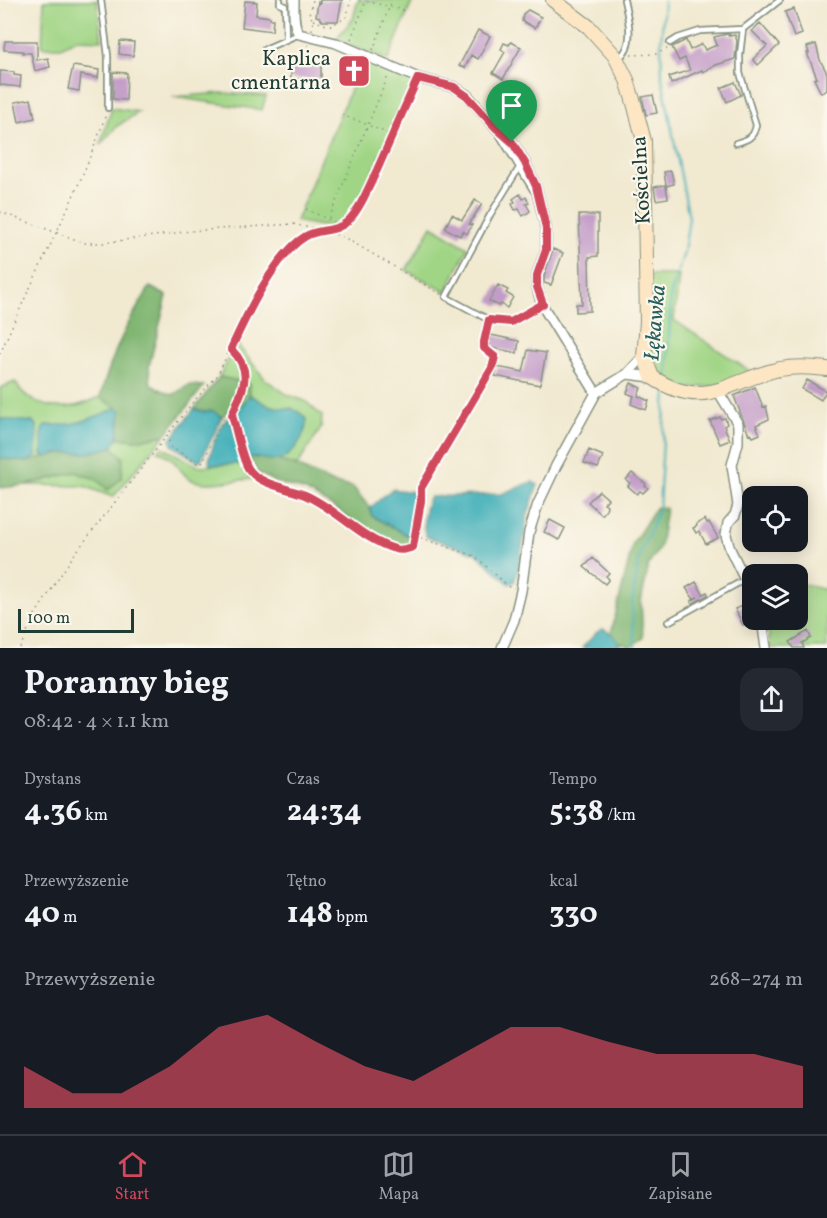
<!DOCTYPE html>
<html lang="pl">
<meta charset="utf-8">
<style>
:root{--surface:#171b24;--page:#242831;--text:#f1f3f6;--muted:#9ea1a6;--line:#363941;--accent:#d1495b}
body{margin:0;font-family:Vollkorn,serif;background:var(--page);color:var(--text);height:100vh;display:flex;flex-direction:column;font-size:22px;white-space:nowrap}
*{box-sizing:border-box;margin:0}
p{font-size:20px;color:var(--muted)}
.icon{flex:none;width:33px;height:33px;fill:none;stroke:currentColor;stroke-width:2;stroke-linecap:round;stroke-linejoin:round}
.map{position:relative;height:648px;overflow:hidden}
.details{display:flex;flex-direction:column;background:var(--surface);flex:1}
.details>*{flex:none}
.fabs{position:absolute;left:742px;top:486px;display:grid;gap:12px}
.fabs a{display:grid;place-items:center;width:66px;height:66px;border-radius:12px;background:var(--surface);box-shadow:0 3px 15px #0003;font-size:30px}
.scale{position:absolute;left:18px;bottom:15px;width:116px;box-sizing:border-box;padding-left:6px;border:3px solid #1f3d34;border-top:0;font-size:16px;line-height:21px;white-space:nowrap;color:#1f3d34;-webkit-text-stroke:4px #fbf7ec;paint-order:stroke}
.pin{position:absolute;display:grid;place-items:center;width:51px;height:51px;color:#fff;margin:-62px -26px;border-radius:50% 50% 50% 0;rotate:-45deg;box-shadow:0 0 6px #0007}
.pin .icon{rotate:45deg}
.round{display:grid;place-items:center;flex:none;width:63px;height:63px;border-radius:18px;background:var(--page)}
.summary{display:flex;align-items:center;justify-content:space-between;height:102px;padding:0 24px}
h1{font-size:33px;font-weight:700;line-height:45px}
.stats{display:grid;grid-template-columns:repeat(3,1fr);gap:9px;height:102px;padding:6px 24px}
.stats div{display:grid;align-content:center}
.stats b{font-size:30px;font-weight:700}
.stats small{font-size:16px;font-weight:400}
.stats p{font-size:16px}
.chart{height:168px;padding:12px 24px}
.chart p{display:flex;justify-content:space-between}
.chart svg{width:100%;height:108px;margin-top:6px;fill:var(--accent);opacity:.7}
.tab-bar{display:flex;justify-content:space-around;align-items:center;height:84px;border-top:2px solid var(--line);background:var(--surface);font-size:16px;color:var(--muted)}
.tab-bar a{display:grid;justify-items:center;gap:3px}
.tab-bar .current{color:var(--accent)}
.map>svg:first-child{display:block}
.green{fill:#a0d585;stroke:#60895c;stroke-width:1.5}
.forest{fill:#80b672;stroke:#507a53;stroke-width:1.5}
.water{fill:#3eaeb8;stroke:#2e7676;stroke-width:1.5}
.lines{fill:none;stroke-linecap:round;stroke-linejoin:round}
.stream{stroke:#3eaeb8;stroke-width:2}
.building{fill:#c29bc8}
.lane-casing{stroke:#889382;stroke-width:8}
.street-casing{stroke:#889382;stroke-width:12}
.secondary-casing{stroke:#889382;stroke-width:16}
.path{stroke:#889382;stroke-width:1.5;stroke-dasharray:1.5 4.5;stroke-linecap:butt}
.lane{stroke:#fff;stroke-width:4.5}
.street{stroke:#fff;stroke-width:9}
.secondary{stroke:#fce6c4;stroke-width:14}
.route-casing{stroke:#fff;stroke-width:12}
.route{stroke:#d1495b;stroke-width:8}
.labels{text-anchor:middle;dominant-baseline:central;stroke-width:4.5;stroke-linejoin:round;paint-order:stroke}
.poi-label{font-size:21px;fill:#1f3d34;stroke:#fbf7ec;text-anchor:end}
.street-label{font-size:21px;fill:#1f3d34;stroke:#fbf7ec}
.water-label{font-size:22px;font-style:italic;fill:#285f5c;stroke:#fbf7ec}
</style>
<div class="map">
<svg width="827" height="648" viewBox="0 0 827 648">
<rect width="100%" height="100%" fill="#fbf7ec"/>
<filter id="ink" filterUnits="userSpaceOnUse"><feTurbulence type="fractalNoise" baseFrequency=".0167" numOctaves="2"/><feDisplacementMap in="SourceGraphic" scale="12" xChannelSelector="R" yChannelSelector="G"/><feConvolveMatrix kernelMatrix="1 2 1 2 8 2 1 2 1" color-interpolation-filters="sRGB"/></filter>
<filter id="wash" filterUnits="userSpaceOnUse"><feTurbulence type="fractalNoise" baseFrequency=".008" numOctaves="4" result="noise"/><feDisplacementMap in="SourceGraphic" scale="24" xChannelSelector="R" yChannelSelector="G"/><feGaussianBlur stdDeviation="1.35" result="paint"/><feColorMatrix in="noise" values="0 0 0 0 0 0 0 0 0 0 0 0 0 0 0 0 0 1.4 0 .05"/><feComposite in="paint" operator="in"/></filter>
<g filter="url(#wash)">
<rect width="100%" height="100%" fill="#f1e9d0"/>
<!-- green -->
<path class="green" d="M 44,0 L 97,0 L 102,40 L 76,39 L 61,47 L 42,47 Z
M 358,0 L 413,0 L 388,60 L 335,40 L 353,19 Z
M 357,55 L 415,79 C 403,104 357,218 337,225 C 326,229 307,223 296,221 L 355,78 L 349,75 Z
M 222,93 L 266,96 L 262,110 L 173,97 Z
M 112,108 L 139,112 L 117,126 L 100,145 Z
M 432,226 L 468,248 L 446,292 L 406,270 Z
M 648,275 L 679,275 L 674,320 L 754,374 L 724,385 L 684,389 L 662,376 L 649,359 Z
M 237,344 L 265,379 L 288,395 L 305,401 L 322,416 L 321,428 L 297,466 L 277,460 L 289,455 L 293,408 C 276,410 264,403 250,395 L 248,383 L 219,377 Z
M 15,382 C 26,401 46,409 68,407 C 79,407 91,401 100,397 L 117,408 C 93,419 72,427 46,425 L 42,430 L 42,454 L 47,457 L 27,462 L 36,456 L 33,422 L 0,419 L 0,388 Z
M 165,435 L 113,497 L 84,486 L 26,485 L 76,472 L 96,479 L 123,457 L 112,447 L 118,438 L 137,440 Z
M 162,447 L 198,466 L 239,464 L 241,456 L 245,469 L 252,479 C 235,480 198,489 186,476 C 173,462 177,460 158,451 Z
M 798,583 L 827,590 L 827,648 L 770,648 L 767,620 L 798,620 Z"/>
<!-- forest -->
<path class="forest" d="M 150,287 L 167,296 L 149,366 L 151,385 L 173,395 L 189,385 L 204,386 L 165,435 L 137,440 L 118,438 L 121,411 L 100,397 C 113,352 125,326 150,287 Z
M 219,377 L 249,383 L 250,395 L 238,411 L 228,411 L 222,417 L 213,411 L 204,412 L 194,409 Z
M 112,447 L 123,457 L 122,478 L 108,490 L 96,479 L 76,472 L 26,485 L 0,488 L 0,458 L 27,462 L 59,453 L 88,453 Z
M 248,457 L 277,460 L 297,466 L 333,483 L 353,487 L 370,508 L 372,516 L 407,535 L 413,537 L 411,544 L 397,547 L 366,533 L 340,511 L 306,491 L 275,482 L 258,473 Z
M 656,507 L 666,508 L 660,547 L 649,564 L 641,602 L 643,638 L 630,647 L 619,642 L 611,633 L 633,543 Z"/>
<!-- water -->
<path class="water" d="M 250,395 C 256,398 261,402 267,405 C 284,411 295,404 307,420 C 306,434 293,458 277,460 C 268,461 257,457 248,457 L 236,422 L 238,411 Z
M 117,408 L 121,411 L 118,438 L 112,447 L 88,453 L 59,453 L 47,457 L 42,455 L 42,430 L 46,425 C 72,427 93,418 117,408 Z
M 194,409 L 204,412 L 213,411 L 222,417 L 201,460 L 197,461 L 172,445 L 171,439 Z
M 230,417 L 241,456 L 239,464 L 210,465 L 209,460 C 213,448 217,424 230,417 Z
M 0,419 L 33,422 L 37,426 L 36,456 L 27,462 L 0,458 Z
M 532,482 L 538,485 L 528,514 L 518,571 L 514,582 L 509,584 L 476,553 L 427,537 C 421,527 424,506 430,497 L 501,494 Z
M 392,489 L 414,492 L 417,496 L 413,530 L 407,535 L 372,516 L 370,508 Z
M 603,629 C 612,633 619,638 620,648 L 582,648 L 597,632 Z"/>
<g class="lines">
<!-- stream -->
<path class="stream" d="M 664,0 L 661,46 L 662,78 L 689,218 L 684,252 L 671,294 L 667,379
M 635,648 L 632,605 L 639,557 L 659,508 L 666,391"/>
</g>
<g id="blocks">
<!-- building -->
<path class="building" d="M 320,0 L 342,0 L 338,21 L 322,21 L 319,17 L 316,16 L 318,2 L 320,3 Z
M 245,1 L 257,2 L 256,15 L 270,17 L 270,19 L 273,19 L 272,31 L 242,27 Z
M 794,9 L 802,34 L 794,37 L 785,12 Z
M 528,10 L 541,17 L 535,28 L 522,21 L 523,14 Z
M 760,23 L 779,45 L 758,65 L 753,59 L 767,46 L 752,31 Z
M 478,30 L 490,36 L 478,59 L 471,55 L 465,68 L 459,66 Z
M 727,34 L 729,34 L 729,36 L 735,35 L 737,41 L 735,59 L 716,65 L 703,72 L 702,70 L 671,84 L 669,77 L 690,70 L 685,58 L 679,61 L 672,47 L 686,40 L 690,50 L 702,44 L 705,50 L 717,45 L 714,37 Z
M 5,41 L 37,41 L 37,60 L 48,58 L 50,67 L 35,71 L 31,53 L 23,53 L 23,51 L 4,50 Z
M 120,41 L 134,42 L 133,56 L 119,54 Z
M 511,42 L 521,47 L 503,79 L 493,73 L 505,52 L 501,49 L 504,43 L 509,45 Z
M 816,44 L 820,60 L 827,73 L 827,90 L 821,93 L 814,79 L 817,78 L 807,53 L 809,53 L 807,47 Z
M 291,64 L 321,65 L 321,80 L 291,79 Z
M 73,66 L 99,70 L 98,78 L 81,75 L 79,91 L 68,89 Z
M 0,71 L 14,72 L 14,75 L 21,76 L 20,87 L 0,85 Z
M 113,72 L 127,73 L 126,100 L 113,99 Z
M 735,82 L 741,95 L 727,102 L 721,88 Z
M 653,95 L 657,113 L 646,115 L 642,97 Z
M 31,99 L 35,118 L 19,122 L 15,102 Z
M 671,171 L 674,184 L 666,186 L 668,198 L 656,200 L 654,187 L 666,185 L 664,172 Z
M 520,194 L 523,199 L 526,197 L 529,203 L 526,204 L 530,211 L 523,216 L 519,209 L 515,210 L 512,204 L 515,202 L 513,199 Z
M 475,200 L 482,204 L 469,224 L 472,225 L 467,234 L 463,231 L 460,236 L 445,228 L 452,214 L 462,220 Z
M 579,215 L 598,215 L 598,256 L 589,257 L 590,311 L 576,312 L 576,304 L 582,304 Z
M 553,249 L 563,253 L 551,285 L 544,283 L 544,276 Z
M 498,285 L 508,290 L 506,293 L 513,297 L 507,308 L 501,304 L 499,306 L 489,301 Z
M 491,335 L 519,341 L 517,353 L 488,347 Z
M 528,350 L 546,353 L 540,385 L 495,376 L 497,367 L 523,372 Z
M 807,380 L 826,391 L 821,400 L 802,389 Z
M 631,383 L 641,388 L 638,396 L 649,401 L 646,410 L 631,404 L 634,396 L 627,393 Z
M 755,387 L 763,407 L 766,406 L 769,419 L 756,425 L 760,434 L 753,437 L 751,434 L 749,435 L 734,396 Z
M 720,417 L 721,419 L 725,418 L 727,424 L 724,426 L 730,440 L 720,444 L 710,421 Z
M 589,450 L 603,456 L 598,468 L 584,463 Z
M 632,473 L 646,484 L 645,486 L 648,488 L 643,493 L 640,491 L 637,494 L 628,486 L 630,483 L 626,480 Z
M 599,491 L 608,499 L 604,503 L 607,505 L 606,510 L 602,515 L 588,502 Z
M 705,519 L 707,523 L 709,522 L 718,538 L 706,544 L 699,531 L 696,533 L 693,528 L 697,526 L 696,524 Z
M 550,520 L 565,528 L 559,540 L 544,532 Z
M 593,558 L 609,573 L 606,576 L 609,579 L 605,584 L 584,567 Z
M 696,582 L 703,594 L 707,592 L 708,595 L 692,604 L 691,601 L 698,597 L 693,598 L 686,588 Z
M 745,605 L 752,621 L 743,625 L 735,609 Z
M 808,631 L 811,638 L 802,643 L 804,648 L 794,648 L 790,642 Z"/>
</g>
</g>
<g filter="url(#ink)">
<use href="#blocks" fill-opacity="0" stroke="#889382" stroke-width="1.5"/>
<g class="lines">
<defs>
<path id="lane" d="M 101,0 L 108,56 L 108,108
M 280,0 L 280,4 L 285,6 L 286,40
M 670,43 L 678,38 L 700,31 L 743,29 L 780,0
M 265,49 L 299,34
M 619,58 C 636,45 628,18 624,0
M 359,63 L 363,55
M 268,84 L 318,85
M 500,136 L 533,190
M 736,143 C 747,140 754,138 756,125 L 740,73 L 740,55 L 743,29
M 519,168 L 490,215 L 446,297 L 489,320 L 511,323 L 542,305
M 668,622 L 744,580"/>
<path id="street" d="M 294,0 C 294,11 293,25 299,34 L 336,43 L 418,78 L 454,87 L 467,95 L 496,128 L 512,142 L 525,163 L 536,187 L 546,228 L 546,250 L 537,275 L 537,287 L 542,305 L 596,393
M 627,374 L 652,377
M 718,391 L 738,424 L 738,443 L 732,465 L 738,505 L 735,515 L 728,523 L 726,535 L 730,549 L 753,596
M 762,620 L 766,648
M 502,648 L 514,620 L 521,591 L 529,532 L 538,504 L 556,466 L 596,393 L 627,374 L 644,356"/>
<path id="secondary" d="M 553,0 L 589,27 L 615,56 L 627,80 L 634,103 L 644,141 L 647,322 L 644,356 L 652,377 C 706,413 728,380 780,369 C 796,366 811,367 827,369"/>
</defs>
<!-- lane casing -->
<use href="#lane" class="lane-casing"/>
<!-- street casing -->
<use href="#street" class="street-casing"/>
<!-- secondary casing -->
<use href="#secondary" class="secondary-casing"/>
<!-- path -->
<path class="path" d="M 359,0 L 366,0
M 313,20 L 329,26 L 346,18 L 351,0
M 312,30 L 313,20 L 309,14 L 313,0
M 351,39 L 366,1 L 407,11
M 373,50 L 392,0
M 631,55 L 656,54 L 667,49
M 306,58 L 308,44
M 342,115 L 366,124
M 370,126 L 389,134
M 306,209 L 342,226
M 0,212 L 85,243 L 103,243 L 190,231 L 293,224 L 325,231
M 329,218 L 389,74
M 330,232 L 347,239 L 441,294
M 232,350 C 254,373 242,390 232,415 C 236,429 241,456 248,468 C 257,484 289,488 305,495 C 337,509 361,539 395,549 C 402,550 407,549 413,547 L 421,501 L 421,488 L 492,368 L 495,358 L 484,348 L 487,327
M 0,354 C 34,273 78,197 106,114
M 167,435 L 171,447 L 197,463 L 202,463 L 225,416 L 231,415
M 415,536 L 475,556 L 509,587 L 514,588
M 20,648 L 33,618 L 73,556 L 193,402 L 217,376 L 242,325 L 278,264 L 292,246 L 308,235 L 319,232 L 329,231 L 343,226 L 350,220 L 368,188 L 414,87"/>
<!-- lane -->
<use href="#lane" class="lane"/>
<!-- street -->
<use href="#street" class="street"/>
<!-- secondary -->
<use href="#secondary" class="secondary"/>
</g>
</g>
<g class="lines" filter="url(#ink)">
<defs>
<path id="route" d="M 418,78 L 454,87 L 467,96 L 496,128 L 512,142 L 525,163 L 536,186 L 546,228 L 546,250 L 537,275 L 537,287 L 543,304 L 511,322 L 489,320 L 484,342 L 484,348 L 495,357 L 492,368 L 421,488 L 421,501 L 413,547 C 407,549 402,551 395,549 C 361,539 337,509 305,495 C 288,488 258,485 248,468 C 241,456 236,429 232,415 C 242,389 255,373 231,349 C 246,316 275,254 306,236 C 320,228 336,233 348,221 C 361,208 369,186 377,170 C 391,139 404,108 418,78 Z"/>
</defs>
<!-- route casing -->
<use href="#route" class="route-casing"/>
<!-- route -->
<use href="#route" class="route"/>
</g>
<!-- icons -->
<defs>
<symbol id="church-square" viewBox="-11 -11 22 22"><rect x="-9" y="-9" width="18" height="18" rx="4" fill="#d1495b" stroke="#fbf7ec"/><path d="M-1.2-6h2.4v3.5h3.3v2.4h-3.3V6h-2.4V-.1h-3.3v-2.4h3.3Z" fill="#fff"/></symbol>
</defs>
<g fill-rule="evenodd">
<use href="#church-square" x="335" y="52" width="38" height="38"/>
</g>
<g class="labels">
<!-- poi labels -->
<g class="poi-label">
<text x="331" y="59">Kaplica<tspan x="331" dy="24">cmentarna</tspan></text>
</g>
<!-- street labels -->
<g class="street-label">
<text transform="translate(642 180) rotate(-93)">Kościelna</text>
</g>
<!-- water labels -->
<g class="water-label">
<text transform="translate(656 323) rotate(-85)">Łękawka</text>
</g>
</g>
</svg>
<div class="fabs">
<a><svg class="icon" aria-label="locate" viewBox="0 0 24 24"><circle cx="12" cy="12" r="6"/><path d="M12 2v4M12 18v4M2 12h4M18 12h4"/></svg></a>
<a><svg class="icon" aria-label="layers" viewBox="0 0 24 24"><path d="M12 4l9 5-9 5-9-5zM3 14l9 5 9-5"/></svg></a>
</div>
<div class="scale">100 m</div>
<div class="pin" style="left:512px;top:142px;background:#1e9e55"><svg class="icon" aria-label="arrive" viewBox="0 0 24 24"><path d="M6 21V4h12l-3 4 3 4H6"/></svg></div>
</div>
<section class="details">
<div class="summary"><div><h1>Poranny bieg</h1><p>08:42 · 4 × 1.1 km</p></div><a class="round"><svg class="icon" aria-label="share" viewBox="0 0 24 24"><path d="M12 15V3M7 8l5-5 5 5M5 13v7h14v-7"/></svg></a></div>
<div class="stats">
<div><p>Dystans</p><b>4.36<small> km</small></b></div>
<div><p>Czas</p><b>24:34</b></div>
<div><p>Tempo</p><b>5:38<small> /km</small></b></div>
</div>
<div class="stats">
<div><p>Przewyższenie</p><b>40<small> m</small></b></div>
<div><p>Tętno</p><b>148<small> bpm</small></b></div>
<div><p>kcal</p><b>330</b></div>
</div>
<div class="chart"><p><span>Przewyższenie</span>268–274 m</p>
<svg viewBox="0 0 160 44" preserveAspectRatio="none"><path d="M0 44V27L10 38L20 38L30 27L40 11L50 6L60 17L70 27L80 33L90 22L100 11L110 11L120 17L130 22L140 22L150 22L160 27V44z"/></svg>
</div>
</section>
<nav class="tab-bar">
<a class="current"><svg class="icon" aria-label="home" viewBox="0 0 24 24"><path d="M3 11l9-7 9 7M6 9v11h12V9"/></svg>Start</a>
<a><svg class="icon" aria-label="map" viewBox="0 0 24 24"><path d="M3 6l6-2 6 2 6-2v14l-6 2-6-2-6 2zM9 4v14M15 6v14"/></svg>Mapa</a>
<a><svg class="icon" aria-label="saved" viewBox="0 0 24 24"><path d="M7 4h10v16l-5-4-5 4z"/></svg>Zapisane</a>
</nav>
